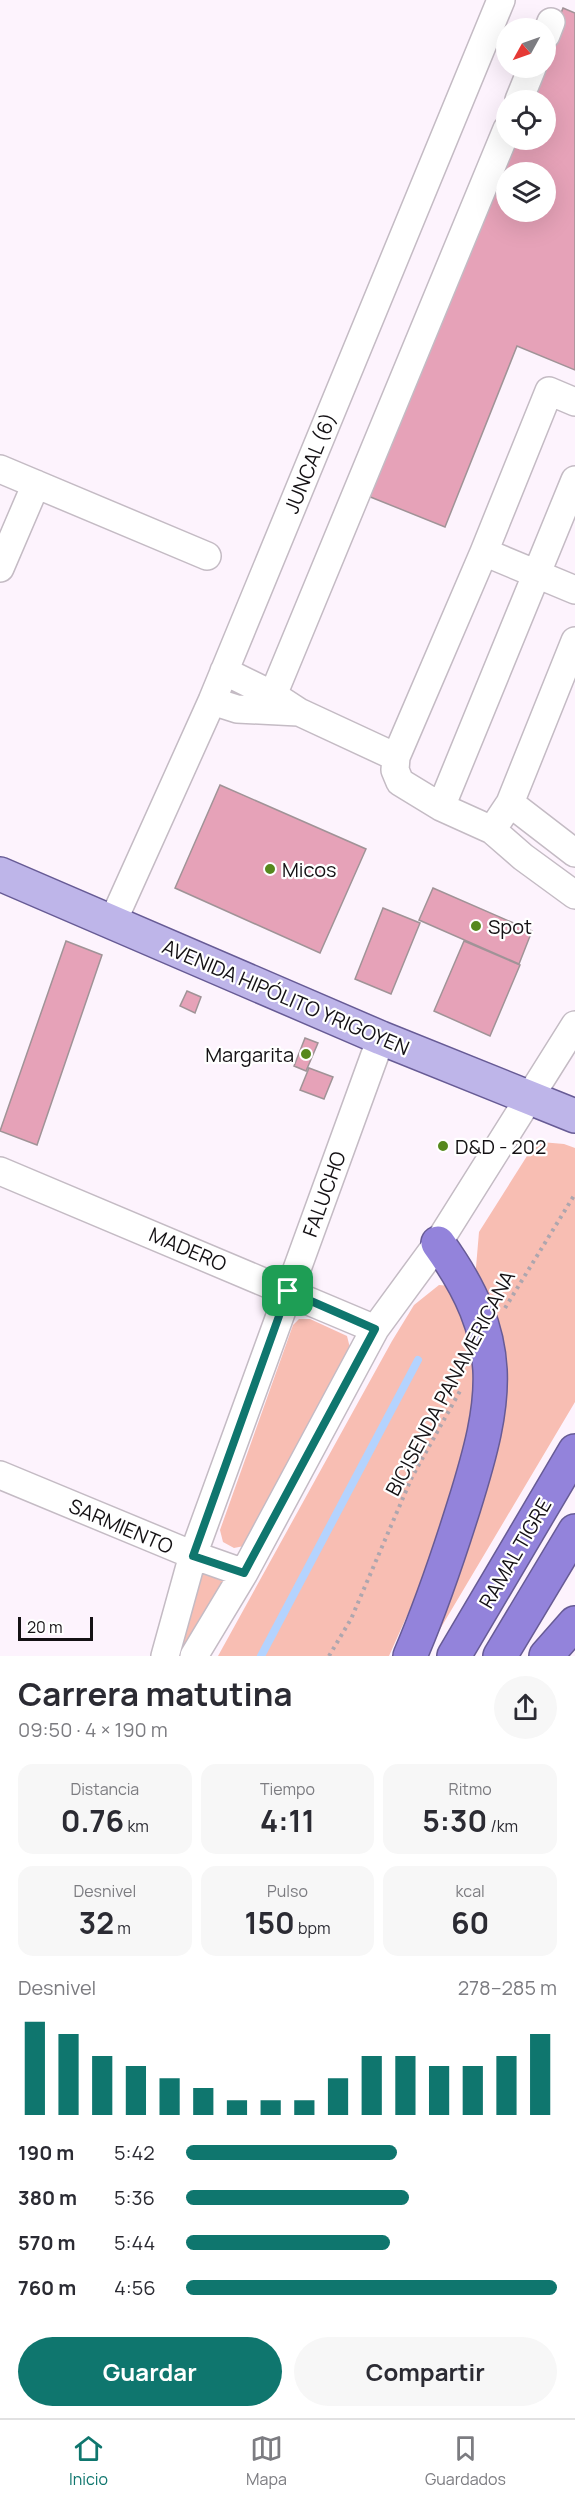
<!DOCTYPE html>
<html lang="es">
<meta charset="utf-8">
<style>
:root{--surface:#fff;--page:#f7f7f7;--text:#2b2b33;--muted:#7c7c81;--line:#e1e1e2;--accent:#0f766e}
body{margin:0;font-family:Manrope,sans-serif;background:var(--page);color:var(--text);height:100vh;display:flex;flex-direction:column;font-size:22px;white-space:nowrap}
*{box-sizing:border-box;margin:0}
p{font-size:20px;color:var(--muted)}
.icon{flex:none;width:33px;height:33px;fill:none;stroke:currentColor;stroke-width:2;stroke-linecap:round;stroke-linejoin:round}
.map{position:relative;height:1656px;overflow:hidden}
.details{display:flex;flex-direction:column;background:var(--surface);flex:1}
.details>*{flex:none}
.needle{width:39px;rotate:230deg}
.buttons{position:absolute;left:496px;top:18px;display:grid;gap:12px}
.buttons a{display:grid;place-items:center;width:60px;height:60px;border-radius:50%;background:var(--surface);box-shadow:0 6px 24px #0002;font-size:30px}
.scale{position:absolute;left:18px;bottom:15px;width:75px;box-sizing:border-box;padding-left:6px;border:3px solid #141114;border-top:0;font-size:16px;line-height:21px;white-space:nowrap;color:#141114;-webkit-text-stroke:4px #fff;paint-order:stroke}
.pin{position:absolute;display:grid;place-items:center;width:51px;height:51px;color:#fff;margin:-26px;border-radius:12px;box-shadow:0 3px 9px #0006}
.round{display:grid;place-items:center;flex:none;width:63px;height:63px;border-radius:32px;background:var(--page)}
.headline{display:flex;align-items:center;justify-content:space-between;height:102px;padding:0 18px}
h1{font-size:33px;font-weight:700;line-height:45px}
.metrics{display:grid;grid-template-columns:repeat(3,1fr);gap:9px;height:102px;padding:6px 18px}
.metrics div{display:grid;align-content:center;border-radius:15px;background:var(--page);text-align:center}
.metrics b{font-size:30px;font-weight:700}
.metrics small{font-size:16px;font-weight:400}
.metrics p{font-size:16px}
.chart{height:168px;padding:12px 18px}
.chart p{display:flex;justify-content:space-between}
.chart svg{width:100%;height:108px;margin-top:6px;stroke:var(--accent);stroke-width:6}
.action{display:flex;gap:12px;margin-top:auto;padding:12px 18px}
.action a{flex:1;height:69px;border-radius:36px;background:var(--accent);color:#fff;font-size:24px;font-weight:700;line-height:69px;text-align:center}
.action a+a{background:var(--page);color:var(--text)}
ul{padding:0 18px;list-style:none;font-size:20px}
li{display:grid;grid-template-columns:96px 72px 1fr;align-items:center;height:45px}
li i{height:15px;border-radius:8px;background:var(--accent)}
.tab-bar{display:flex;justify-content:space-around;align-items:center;height:84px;border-top:2px solid var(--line);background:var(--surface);font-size:16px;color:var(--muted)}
.tab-bar a{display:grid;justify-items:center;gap:3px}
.tab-bar .selected{color:var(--accent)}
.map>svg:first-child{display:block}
.green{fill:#f8beb3}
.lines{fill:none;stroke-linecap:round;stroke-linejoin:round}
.stream{stroke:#b4d3fe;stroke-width:8}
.building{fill:#e6a2b8;stroke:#a09397;stroke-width:1.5;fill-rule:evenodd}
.minor-casing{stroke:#c4bbc4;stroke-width:30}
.major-casing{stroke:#675b95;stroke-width:36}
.highway-casing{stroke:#675b95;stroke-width:36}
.path{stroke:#aea6ae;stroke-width:4;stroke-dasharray:3 4.5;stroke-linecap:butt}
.minor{stroke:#fff;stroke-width:27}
.major{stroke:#beb5e9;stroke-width:33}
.highway{stroke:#9383db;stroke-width:33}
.route-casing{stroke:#fff;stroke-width:12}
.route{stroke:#0f766e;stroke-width:8}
.poi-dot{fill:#56881d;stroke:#fff;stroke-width:2}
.labels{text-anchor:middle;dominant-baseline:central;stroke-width:4.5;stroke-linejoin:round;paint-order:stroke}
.street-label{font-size:20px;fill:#141114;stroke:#fff}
.poi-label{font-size:20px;fill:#141114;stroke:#fff;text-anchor:start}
</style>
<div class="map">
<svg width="575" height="1656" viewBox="0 0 575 1656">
<rect width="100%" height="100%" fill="#fdf3fd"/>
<!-- green -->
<path class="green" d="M 541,1142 L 564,1144 L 575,1148 L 575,1402 L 424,1656 L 475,1508 L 475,1279 L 479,1232 L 527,1156 Z
M 439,1285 L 451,1286 L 484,1373 L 438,1546 L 389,1656 L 218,1656 L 392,1341 L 414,1305 Z
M 299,1319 L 310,1319 L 347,1336 L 351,1352 L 244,1546 L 234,1548 L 223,1542 L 220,1530 L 293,1325 Z
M 201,1571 L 224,1582 L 184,1656 L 174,1656 Z"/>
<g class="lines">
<!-- stream -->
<path class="stream" d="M 261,1656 L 418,1360"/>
</g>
<!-- building -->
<path class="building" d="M 563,8 L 575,13 L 575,370 L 517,346 L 445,527 L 368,496 L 511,140 L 546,140 L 546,100 L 526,100 L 539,68 L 546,68 L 546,51 ZM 507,172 L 546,172 L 546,212 L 507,212 Z
M 220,785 L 366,849 L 320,953 L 175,888 Z
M 433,888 L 532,931 L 519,964 L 419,920 Z
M 383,908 L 420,923 L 391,994 L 355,979 Z
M 66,941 L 102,955 L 37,1145 L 0,1131 Z
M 464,941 L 520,965 L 490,1036 L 434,1011 Z
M 187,991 L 201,997 L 195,1013 L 180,1006 Z
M 305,1038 L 318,1043 L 306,1071 L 294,1066 Z
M 309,1068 L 333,1077 L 324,1099 L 300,1090 Z"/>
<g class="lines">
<defs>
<path id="minor" d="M 546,35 L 551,22
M 519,100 L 532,68
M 575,402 L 549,391 L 484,552 L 396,757 L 395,770 L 400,782 L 441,807 L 492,830 L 523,857 L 575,895
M 0,469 L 207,556
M 484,552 L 575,590
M 0,568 L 36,484
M 224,671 L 273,695 L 299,712 L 396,757
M 273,695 L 507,129
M 212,701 L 237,709 L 298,712
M 510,803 L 575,853
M 441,807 L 575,480
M 492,830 L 510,803 L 575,641
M 112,923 L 212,701 L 501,0
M 0,1171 L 375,1329
M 0,1475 L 193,1555 L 244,1573
M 165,1656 L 193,1555 L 381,1038
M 194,1656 L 244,1573 L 375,1329 L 438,1243 L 575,1025"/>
<path id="major" d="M 0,874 L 381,1038 L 575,1116"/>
<path id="highway" d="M 410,1656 C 431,1607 448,1557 464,1506 C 498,1397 508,1340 438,1243
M 454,1656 L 575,1451
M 500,1656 L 575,1531
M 546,1656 L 575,1623"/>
</defs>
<!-- minor casing -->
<use href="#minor" class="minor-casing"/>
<!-- major casing -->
<use href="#major" class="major-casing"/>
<!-- highway casing -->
<use href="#highway" class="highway-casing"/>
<!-- path -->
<path class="path" d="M 505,1308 L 575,1194
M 329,1656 L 351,1619 L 412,1477 L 460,1391"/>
<!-- minor -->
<use href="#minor" class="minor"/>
<!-- major -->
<use href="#major" class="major"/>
<!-- highway -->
<use href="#highway" class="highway"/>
</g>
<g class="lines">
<defs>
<path id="route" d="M 288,1291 L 375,1329 L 244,1573 L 193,1556 Z"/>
</defs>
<!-- route casing -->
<use href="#route" class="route-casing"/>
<!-- route -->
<use href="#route" class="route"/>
</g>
<!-- markers -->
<g class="poi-dot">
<circle cx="270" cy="869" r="6"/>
<circle cx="476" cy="926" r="6"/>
<circle cx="306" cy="1054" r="6"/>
<circle cx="443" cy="1146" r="6"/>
</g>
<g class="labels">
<!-- street labels -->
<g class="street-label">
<text transform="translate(310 463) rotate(-68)">JUNCAL (6)</text>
<text transform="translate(286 997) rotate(23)">AVENIDA HIPÓLITO YRIGOYEN</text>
<text transform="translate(324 1194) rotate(-70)">FALUCHO</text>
<text transform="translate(188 1249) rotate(23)">MADERO</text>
<text transform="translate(450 1383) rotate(-62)">BICISENDA PANAMERICANA</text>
<text transform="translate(121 1526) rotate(23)">SARMIENTO</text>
<text transform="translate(515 1553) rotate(-60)">RAMAL TIGRE</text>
</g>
<!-- poi labels -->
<g class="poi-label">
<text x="282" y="869">Micos</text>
<text x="488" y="926">Spot</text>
<text x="294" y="1054" text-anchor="end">Margarita</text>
<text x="455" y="1146">D&amp;D - 202</text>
</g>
</g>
</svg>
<div class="buttons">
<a><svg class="needle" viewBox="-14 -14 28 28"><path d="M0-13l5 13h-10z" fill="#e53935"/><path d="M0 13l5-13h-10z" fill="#7c7c81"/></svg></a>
<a><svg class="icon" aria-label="locate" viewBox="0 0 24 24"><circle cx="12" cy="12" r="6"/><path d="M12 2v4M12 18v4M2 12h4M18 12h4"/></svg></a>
<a><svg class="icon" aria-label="layers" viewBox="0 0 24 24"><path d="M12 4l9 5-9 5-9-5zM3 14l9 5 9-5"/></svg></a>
</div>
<div class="scale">20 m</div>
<div class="pin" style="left:288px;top:1291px;background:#1e9e55"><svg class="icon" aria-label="arrive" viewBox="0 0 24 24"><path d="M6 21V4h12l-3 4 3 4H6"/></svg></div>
</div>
<section class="details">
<div class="headline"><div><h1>Carrera matutina</h1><p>09:50 · 4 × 190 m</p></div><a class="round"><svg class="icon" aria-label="share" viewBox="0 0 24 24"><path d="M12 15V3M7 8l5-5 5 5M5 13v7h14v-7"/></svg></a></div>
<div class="metrics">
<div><p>Distancia</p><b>0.76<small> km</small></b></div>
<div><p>Tiempo</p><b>4:11</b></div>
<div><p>Ritmo</p><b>5:30<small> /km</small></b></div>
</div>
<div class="metrics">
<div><p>Desnivel</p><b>32<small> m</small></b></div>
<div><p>Pulso</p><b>150<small> bpm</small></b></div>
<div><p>kcal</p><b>60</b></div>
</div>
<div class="chart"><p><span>Desnivel</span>278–285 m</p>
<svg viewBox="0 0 160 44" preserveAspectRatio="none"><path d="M5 44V6M15 44V11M25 44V20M35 44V24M45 44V29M55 44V33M65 44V38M75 44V38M85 44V38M95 44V29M105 44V20M115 44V20M125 44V24M135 44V24M145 44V20M155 44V11"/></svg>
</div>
<ul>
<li><b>190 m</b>5:42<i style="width:57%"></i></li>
<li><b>380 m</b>5:36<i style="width:60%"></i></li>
<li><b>570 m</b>5:44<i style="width:55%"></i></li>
<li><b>760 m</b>4:56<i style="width:100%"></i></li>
</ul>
<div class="action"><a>Guardar</a><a>Compartir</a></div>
</section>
<nav class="tab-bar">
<a class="selected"><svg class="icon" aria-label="home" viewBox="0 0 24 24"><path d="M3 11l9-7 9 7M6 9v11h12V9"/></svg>Inicio</a>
<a><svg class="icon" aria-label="map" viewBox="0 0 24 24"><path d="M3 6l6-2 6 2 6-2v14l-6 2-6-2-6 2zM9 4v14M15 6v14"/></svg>Mapa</a>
<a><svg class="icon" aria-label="saved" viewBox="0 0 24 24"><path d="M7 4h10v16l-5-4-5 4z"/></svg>Guardados</a>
</nav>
